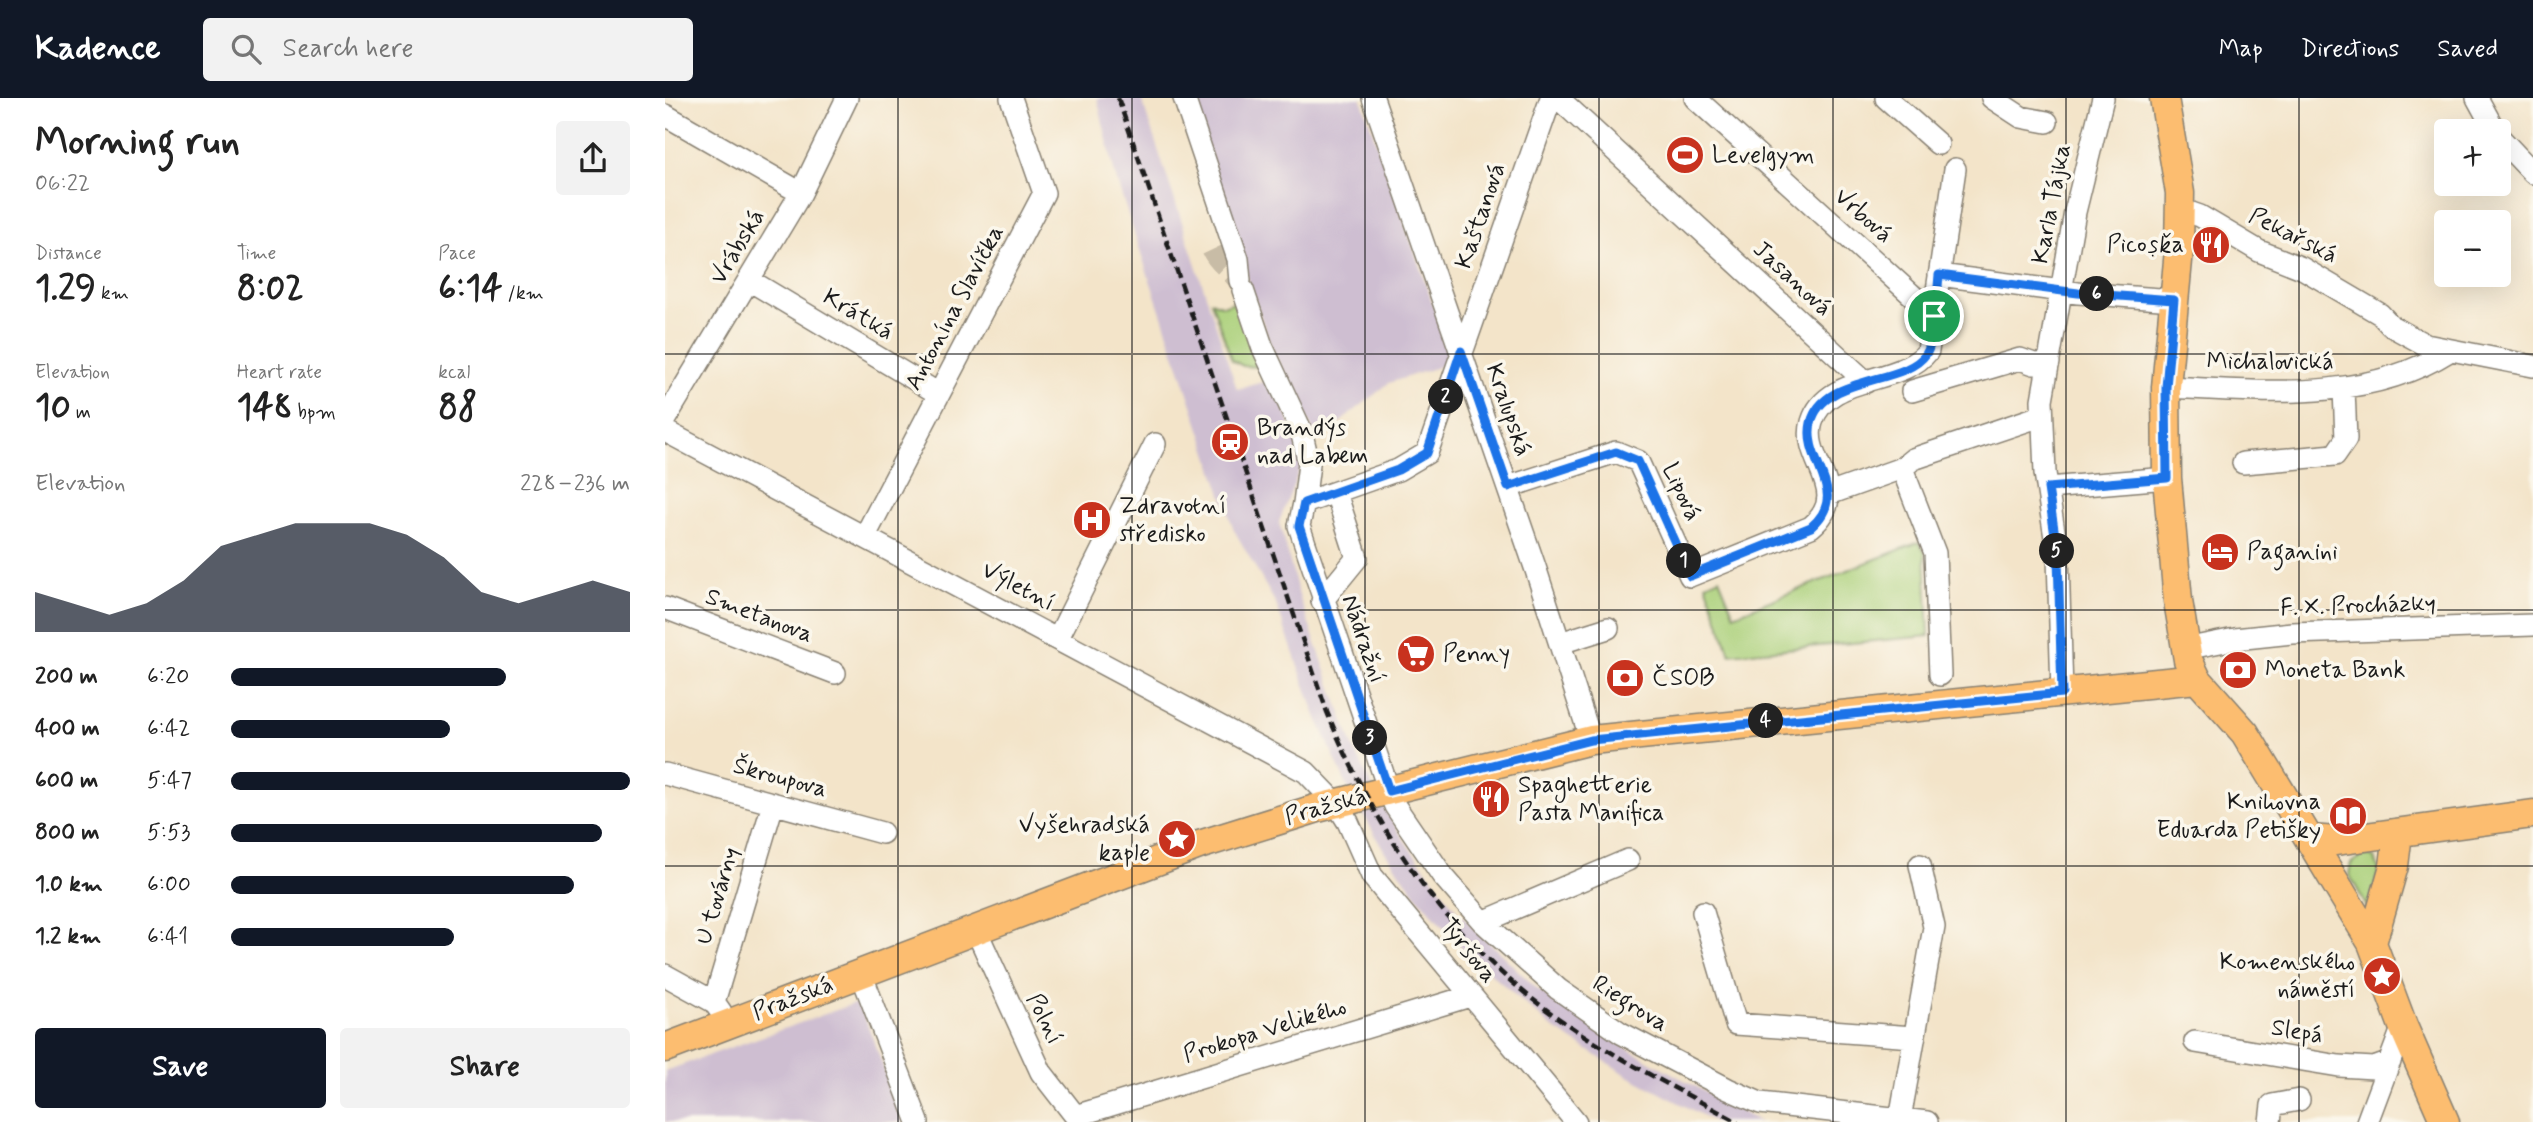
<!DOCTYPE html>
<meta charset="utf-8">
<style>
:root{--surface:#fff;--page:#f2f2f2;--text:#222;--muted:#767676;--accent:#111827}
body{margin:0;font-family:Mynerve,sans-serif;background:var(--page);color:var(--text);height:100vh;display:flex;flex-direction:column;font-size:26px;white-space:nowrap}
*{box-sizing:border-box;margin:0}
p{font-size:23px;color:var(--muted)}
.icon{flex:none;width:38px;height:38px;fill:none;stroke:currentColor;stroke-width:2;stroke-linecap:round;stroke-linejoin:round}
.map{position:relative;flex:1;overflow:hidden}
.panel{display:flex;flex-direction:column;background:var(--surface);width:665px}
.panel>*{flex:none}
.buttons{position:absolute;left:1769px;top:21px;display:grid;gap:14px}
.buttons a{display:grid;place-items:center;width:77px;height:77px;border-radius:7px;background:var(--surface);box-shadow:0 7px 28px #0002;font-size:35px}
.pin{position:absolute;display:grid;place-items:center;width:60px;height:60px;color:#fff;margin:-30px;border:4px solid #fff;border-radius:50%;box-shadow:0 2px 7px #0007}
.km{position:absolute;width:35px;height:35px;margin:-18px;border-radius:50%;background:#222;color:#fff;font-size:19px;line-height:35px;text-align:center}
.round{display:grid;place-items:center;flex:none;width:74px;height:74px;border-radius:7px;background:var(--page)}
.headline{display:flex;align-items:center;justify-content:space-between;height:119px;padding:0 35px}
h1{font-size:38px;font-weight:700;line-height:52px}
.figures{display:grid;grid-template-columns:repeat(3,1fr);gap:10px;height:119px;padding:7px 35px}
.figures div{display:grid;align-content:center}
.figures b{font-size:35px;font-weight:700}
.figures small{font-size:19px;font-weight:400}
.figures p{font-size:19px}
.chart{height:196px;padding:14px 35px}
.chart p{display:flex;justify-content:space-between}
.chart svg{width:100%;height:126px;margin-top:7px;fill:var(--accent);opacity:.7}
.primary-button{display:flex;gap:14px;margin-top:auto;padding:14px 35px}
.primary-button a{flex:1;height:80px;border-radius:7px;background:var(--accent);color:#fff;font-size:28px;font-weight:700;line-height:80px;text-align:center}
.primary-button a+a{background:var(--page);color:var(--text)}
ul{padding:0 35px;list-style:none;font-size:23px}
li{display:grid;grid-template-columns:112px 84px 1fr;align-items:center;height:52px}
li i{height:18px;border-radius:9px;background:var(--accent)}
header{display:flex;align-items:center;gap:42px;box-sizing:border-box;height:98px;padding:0 35px;background:var(--accent);color:#fff}
header strong{font-size:33px}
nav{display:flex;gap:38px;margin-inline-start:auto;font-size:24px}
.search{width:490px;height:63px;background:var(--page);display:flex;align-items:center;gap:18px;box-sizing:border-box;padding:0 24px;border-radius:7px;color:var(--muted);font-size:26px}
main{display:flex;flex:1;min-height:0}
.map>svg:first-child{display:block}
.industrial{fill:#cebed1}
.green{fill:#abd07a;stroke:#64764b;stroke-width:2}
.lines{fill:none;stroke-linecap:round;stroke-linejoin:round}
.minor-tunnel{stroke:#c8bca6;stroke-width:21;stroke-dasharray:21 10;stroke-linecap:butt}
.minor-casing{stroke:#888072;stroke-width:24}
.major-casing{stroke:#888072;stroke-width:31}
.minor{stroke:#fff;stroke-width:21}
.major{stroke:#fcbd6f;stroke-width:28}
.rail{stroke:#1c1c1c;stroke-width:4.5;stroke-dasharray:10 5;stroke-linecap:butt}
.route-casing{stroke:#fff;stroke-width:14}
.route{stroke:#1a73e8;stroke-width:9}
.grid{fill:none;stroke:#1c1c1c;stroke-width:2;stroke-opacity:0.55}
.labels{text-anchor:middle;dominant-baseline:central;stroke-width:7;stroke-linejoin:round;paint-order:stroke}
.poi-label{font-size:24px;fill:#1c1c1c;stroke:#fbf7ec;text-anchor:start}
.street-label{font-size:24px;fill:#1c1c1c;stroke:#fbf7ec}
</style>
<header>
<strong>Kadence</strong>
<div class="search"><svg class="icon" aria-label="search" viewBox="0 0 24 24"><circle cx="10" cy="10" r="6"/><path d="M15 15l6 6"/></svg>Search here</div>
<nav><a>Map</a><a>Directions</a><a>Saved</a></nav>
</header>
<main>
<section class="panel">
<div class="headline"><div><h1>Morning run</h1><p>06:22</p></div><a class="round"><svg class="icon" aria-label="share" viewBox="0 0 24 24"><path d="M12 15V3M7 8l5-5 5 5M5 13v7h14v-7"/></svg></a></div>
<div class="figures">
<div><p>Distance</p><b>1.29<small> km</small></b></div>
<div><p>Time</p><b>8:02</b></div>
<div><p>Pace</p><b>6:14<small> /km</small></b></div>
</div>
<div class="figures">
<div><p>Elevation</p><b>10<small> m</small></b></div>
<div><p>Heart rate</p><b>148<small> bpm</small></b></div>
<div><p>kcal</p><b>88</b></div>
</div>
<div class="chart"><p><span>Elevation</span>228–236 m</p>
<svg viewBox="0 0 160 44" preserveAspectRatio="none"><path d="M0 44V30L10 34L20 38L30 34L40 26L50 14L60 10L70 6L80 6L90 6L100 10L110 18L120 30L130 34L140 30L150 26L160 30V44z"/></svg>
</div>
<ul>
<li><b>200 m</b>6:20<i style="width:69%"></i></li>
<li><b>400 m</b>6:42<i style="width:55%"></i></li>
<li><b>600 m</b>5:47<i style="width:100%"></i></li>
<li><b>800 m</b>5:53<i style="width:93%"></i></li>
<li><b>1.0 km</b>6:00<i style="width:86%"></i></li>
<li><b>1.2 km</b>6:41<i style="width:56%"></i></li>
</ul>
<div class="primary-button"><a>Save</a><a>Share</a></div>
</section>
<div class="map">
<svg width="1868" height="1024" viewBox="0 0 1868 1024">
<rect width="100%" height="100%" fill="#fbf7ec"/>
<filter id="ink" filterUnits="userSpaceOnUse"><feTurbulence type="fractalNoise" baseFrequency=".0143" numOctaves="2"/><feDisplacementMap in="SourceGraphic" scale="14" xChannelSelector="R" yChannelSelector="G"/><feConvolveMatrix kernelMatrix="1 2 1 2 8 2 1 2 1" color-interpolation-filters="sRGB"/></filter>
<filter id="wash" filterUnits="userSpaceOnUse"><feTurbulence type="fractalNoise" baseFrequency=".00686" numOctaves="4" result="noise"/><feDisplacementMap in="SourceGraphic" scale="28" xChannelSelector="R" yChannelSelector="G"/><feGaussianBlur stdDeviation="1.57" result="paint"/><feColorMatrix in="noise" values="0 0 0 0 0 0 0 0 0 0 0 0 0 0 0 0 0 1.4 0 .05"/><feComposite in="paint" operator="in"/></filter>
<g filter="url(#wash)">
<rect width="100%" height="100%" fill="#f3e4c9"/>
<!-- industrial -->
<path class="industrial" d="M 432,0 L 476,0 L 572,291 L 609,281 L 638,363 L 614,424 L 635,501 L 687,646 L 709,693 L 739,742 L 792,813 L 872,891 L 945,941 L 1095,1024 L 1050,1024 L 965,979 L 885,928 L 799,852 L 755,802 L 720,754 L 683,690 L 651,618 L 611,506 L 569,432 L 452,84 Z
M 522,0 L 696,0 L 788,264 L 724,285 L 653,342 L 606,249 Z
M 194,904 L 239,1024 L 0,1024 L 0,973 Z"/>
<!-- green -->
<path class="green" d="M 546,203 L 558,208 L 572,203 L 596,269 L 578,268 L 567,262 Z
M 1254,444 L 1260,454 L 1264,538 L 1065,556 L 1041,486 L 1054,480 L 1069,517 Z
M 1700,757 L 1709,760 L 1714,771 L 1703,811 L 1684,776 L 1686,765 Z"/>
</g>
<g filter="url(#ink)">
<g class="lines">
<!-- minor-tunnel -->
<path class="minor-tunnel" d="M 547,152 C 555,169 571,173 578,192"/>
<defs>
<path id="minor" d="M 519,0 L 573,161 L 575,183
M 708,0 L 870,469 L 926,642
M 886,0 L 762,355 L 733,372 L 639,405 L 634,428 L 724,693 L 730,708 L 777,777 L 818,824 L 893,891 L 956,935 L 1063,991 L 1095,1005 L 1262,1024
M 893,0 L 1201,284
M 1030,0 L 1269,217
M 1221,0 L 1273,46
M 1327,0 L 1356,19 L 1382,24
M 1812,0 L 1830,33
M 0,17 L 136,95
M 1834,39 L 1868,75
M 1515,111 L 1535,118 L 1594,153 L 1637,170 L 1715,216 L 1726,228 L 1761,247 L 1868,268
M 1274,177 L 1413,195 L 1509,202
M 84,182 L 274,296
M 578,192 L 597,248 L 636,332 L 644,366 L 639,405
M 1501,289 C 1596,293 1700,306 1784,253
M 1247,293 L 1355,261 L 1369,266 L 1384,265
M 0,321 L 136,95 L 182,0
M 0,333 L 641,674 L 671,705 L 683,724 L 707,778 L 911,1024
M 1578,365 L 1670,357 L 1681,341 L 1679,291
M 1237,370 L 1270,455 L 1275,577
M 843,389 L 951,354 L 973,363 L 1025,478 L 1146,429 C 1189,393 1135,362 1147,324 C 1162,275 1236,288 1263,253 L 1290,71
M 1383,390 L 1502,380
M 1164,396 L 1237,370 L 1248,361 L 1376,318
M 200,438 L 379,95 L 346,0
M 657,503 L 692,460 L 671,395
M 0,510 L 170,575
M 393,540 L 490,346
M 895,545 L 943,530
M 1520,551 L 1570,541 L 1627,535 L 1868,527
M 1397,595 L 1393,459 L 1380,375 L 1377,302 L 1410,114 L 1438,0
M 0,676 L 217,735
M 1038,814 L 1071,926 L 1248,939
M 818,824 L 963,762
M 311,832 L 376,974 L 415,1024
M 196,875 L 253,1024
M 0,877 L 49,904 L 56,914
M 49,904 L 108,706
M 1530,944 L 1674,968 L 1709,970 L 1725,964
M 410,1018 L 805,898
M 1235,1021 L 1269,829 L 1255,767
M 1605,1024 L 1607,1007 L 1634,1002
M 1702,1024 L 1738,928"/>
<path id="major" d="M 1499,0 L 1515,95 L 1514,152 L 1501,289 L 1502,380 L 1513,503 L 1523,562 L 1532,581 L 1580,635 L 1707,845 L 1738,928 L 1780,1024
M 1646,741 L 1671,743 L 1868,716
M 1707,845 L 1729,768 L 1733,735
M 0,950 L 534,747 L 653,710 L 926,642 L 1532,581"/>
</defs>
<!-- minor casing -->
<use href="#minor" class="minor-casing"/>
<!-- major casing -->
<use href="#major" class="major-casing"/>
<!-- minor -->
<use href="#minor" class="minor"/>
<!-- major -->
<use href="#major" class="major"/>
<!-- rail -->
<path class="rail" d="M 453,0 L 662,614 C 711,733 785,845 893,920 C 950,960 1012,991 1073,1024"/>
</g>
</g>
<g class="lines" filter="url(#ink)">
<defs>
<path id="route" d="M 1274,177 L 1413,195 L 1509,202 L 1501,289 L 1502,380 L 1383,390 L 1393,459 L 1397,595 L 926,642 L 724,693 L 634,428 L 639,405 L 733,372 L 762,355 L 796,253 L 843,389 L 951,354 L 973,363 L 1025,478 L 1146,429 C 1187,394 1137,364 1146,325 C 1158,276 1239,288 1261,256 C 1271,242 1272,196 1274,177 Z"/>
</defs>
<!-- route casing -->
<use href="#route" class="route-casing"/>
<!-- route -->
<use href="#route" class="route"/>
</g>
<!-- grid -->
<path class="grid" d="M 233,0 L 233,1024M 467,0 L 467,1024M 700,0 L 700,1024M 934,0 L 934,1024M 1168,0 L 1168,1024M 1401,0 L 1401,1024M 1634,0 L 1634,1024M 0,256 L 1868,256M 0,512 L 1868,512M 0,768 L 1868,768"/>
<!-- icons -->
<defs>
<symbol id="stadium-disc" viewBox="-11 -11 22 22"><circle r="9.5" fill="#c8321e" stroke="#fbf7ec"/><path d="M0-5a6.5 5 0 1 0 0 10a6.5 5 0 1 0 0-10ZM-3.5-1.8h7v3.6h-7Z" fill="#fff"/></symbol>
<symbol id="restaurant-disc" viewBox="-11 -11 22 22"><circle r="9.5" fill="#c8321e" stroke="#fbf7ec"/><path d="M-5-6h1v4h1v-4h1v4h1v-4h1v5L-1.5 .5V6h-2V.5L-5-1ZM5-6V6H3V1.5H1.5Q1.5-4 5-6Z" fill="#fff"/></symbol>
<symbol id="station-disc" viewBox="-11 -11 22 22"><circle r="9.5" fill="#c8321e" stroke="#fbf7ec"/><path d="M-3-6H3Q5-6 5-4V2Q5 4 3 4L4.5 6H3L1.5 4h-3L-3 6H-4.5L-3 4Q-5 4-5 2V-4Q-5-6-3-6ZM-3.5-4v3h7v-3ZM-3.5 1v1.5H-2V1ZM2 1v1.5H3.5V1Z" fill="#fff"/></symbol>
<symbol id="hospital-disc" viewBox="-11 -11 22 22"><circle r="9.5" fill="#c8321e" stroke="#fbf7ec"/><path d="M-5-5h3v3.5h4V-5h3V5h-3V1.5h-4V5h-3Z" fill="#fff"/></symbol>
<symbol id="hotel-disc" viewBox="-11 -11 22 22"><circle r="9.5" fill="#c8321e" stroke="#fbf7ec"/><path d="M-6-4.5h1.5V1H6V5H4.5V3h-9V5H-6ZM-4 0a1.8 1.8 0 1 1 3.6 0ZM.5 0V-2.5h3Q6-2.5 6 0Z" fill="#fff"/></symbol>
<symbol id="supermarket-disc" viewBox="-11 -11 22 22"><circle r="9.5" fill="#c8321e" stroke="#fbf7ec"/><path d="M-6-5.5h2.5l.6 2H6L4.5 2H-2.5L-4.4-4H-6ZM-1.5 3.2a1.3 1.3 0 1 0 .1 0ZM3 3.2a1.3 1.3 0 1 0 .1 0Z" fill="#fff"/></symbol>
<symbol id="bank-disc" viewBox="-11 -11 22 22"><circle r="9.5" fill="#c8321e" stroke="#fbf7ec"/><path d="M-6-4H6V4H-6ZM0-2.3a2.3 2.3 0 1 0 0 4.6a2.3 2.3 0 1 0 0-4.6Z" fill="#fff"/></symbol>
<symbol id="library-disc" viewBox="-11 -11 22 22"><circle r="9.5" fill="#c8321e" stroke="#fbf7ec"/><path d="M-6-4Q-3-5.5-.7-3.5V5Q-3 3-6 4ZM6-4Q3-5.5 .7-3.5V5Q3 3 6 4Z" fill="#fff"/></symbol>
<symbol id="sight-disc" viewBox="-11 -11 22 22"><circle r="9.5" fill="#c8321e" stroke="#fbf7ec"/><path d="M0-6L1.8-2.2L6-1.7L2.9 1.2L3.7 5.4L0 3.3L-3.7 5.4L-2.9 1.2L-6-1.7L-1.8-2.2Z" fill="#fff"/></symbol>
</defs>
<g fill-rule="evenodd">
<use href="#stadium-disc" x="998" y="35" width="44" height="44"/>
<use href="#restaurant-disc" x="1524" y="125" width="44" height="44"/>
<use href="#station-disc" x="543" y="322" width="44" height="44"/>
<use href="#hospital-disc" x="405" y="400" width="44" height="44"/>
<use href="#hotel-disc" x="1533" y="432" width="44" height="44"/>
<use href="#supermarket-disc" x="729" y="534" width="44" height="44"/>
<use href="#bank-disc" x="1551" y="550" width="44" height="44"/>
<use href="#bank-disc" x="938" y="558" width="44" height="44"/>
<use href="#restaurant-disc" x="804" y="679" width="44" height="44"/>
<use href="#library-disc" x="1661" y="696" width="44" height="44"/>
<use href="#sight-disc" x="490" y="719" width="44" height="44"/>
<use href="#sight-disc" x="1695" y="856" width="44" height="44"/>
</g>
<g class="labels">
<!-- poi labels -->
<g class="poi-label">
<text x="1047" y="57">Levelgym</text>
<text x="1519" y="147" text-anchor="end">Picoṣ̌ka</text>
<text x="592" y="330">Brandýs<tspan x="592" dy="28">nad Labem</tspan></text>
<text x="454" y="408">Zdravotní<tspan x="454" dy="28">středisko</tspan></text>
<text x="1582" y="454">Paganini</text>
<text x="778" y="556">Penny</text>
<text x="1600" y="572">Moneta Bank</text>
<text x="987" y="580">ČSOB</text>
<text x="853" y="687">Spaghetterie<tspan x="853" dy="28">Pasta Manifica</tspan></text>
<text x="1656" y="704" text-anchor="end">Knihovna<tspan x="1656" dy="28">Eduarda Petišky</tspan></text>
<text x="485" y="727" text-anchor="end">Vyšehradská<tspan x="485" dy="28">kaple</tspan></text>
<text x="1690" y="864" text-anchor="end">Komenského<tspan x="1690" dy="28">náměstí</tspan></text>
</g>
<!-- street labels -->
<g class="street-label">
<text transform="translate(1387 106) rotate(-79)">Karla Tájka</text>
<text transform="translate(816 118) rotate(-71)">Kaštanová</text>
<text transform="translate(1198 118) rotate(42)">Vrbová</text>
<text transform="translate(1628 138) rotate(27)">Pekařská</text>
<text transform="translate(73 149) rotate(-59)">Vrábská</text>
<text transform="translate(1127 181) rotate(43)">Jasanová</text>
<text transform="translate(290 210) rotate(-62)">Antonína Slavíčka</text>
<text transform="translate(193 217) rotate(31)">Krátká</text>
<text x="1605" y="264">Michalovická</text>
<text transform="translate(843 312) rotate(71)">Kralupská</text>
<text transform="translate(1016 394) rotate(65)">Lipová</text>
<text transform="translate(353 489) rotate(28)">Výletní</text>
<text transform="translate(1693 508) rotate(-2)">F. X. Procházky</text>
<text transform="translate(94 518) rotate(21)">Smetanova</text>
<text transform="translate(698 541) rotate(71)">Nádražní</text>
<text transform="translate(115 680) rotate(15)">Škroupova</text>
<text transform="translate(661 709) rotate(-15)">Pražská</text>
<text transform="translate(53 798) rotate(-73)">U továrny</text>
<text transform="translate(803 853) rotate(51)">Tyršova</text>
<text transform="translate(128 901) rotate(-21)">Pražská</text>
<text transform="translate(965 906) rotate(32)">Riegrova</text>
<text transform="translate(379 921) rotate(64)">Polní</text>
<text transform="translate(600 933) rotate(-17)">Prokopa Velikého</text>
<text transform="translate(1632 934) rotate(10)">Slepá</text>
</g>
</g>
</svg>
<div class="buttons">
<a>+</a>
<a>−</a>
</div>
<div class="pin" style="left:1269px;top:218px;background:#1e9e55"><svg class="icon" aria-label="arrive" viewBox="0 0 24 24"><path d="M6 21V4h12l-3 4 3 4H6"/></svg></div>
<b class="km" style="left:1019px;top:463px">1</b>
<b class="km" style="left:781px;top:299px">2</b>
<b class="km" style="left:705px;top:640px">3</b>
<b class="km" style="left:1101px;top:623px">4</b>
<b class="km" style="left:1392px;top:453px">5</b>
<b class="km" style="left:1432px;top:196px">6</b>
</div>
</main>
